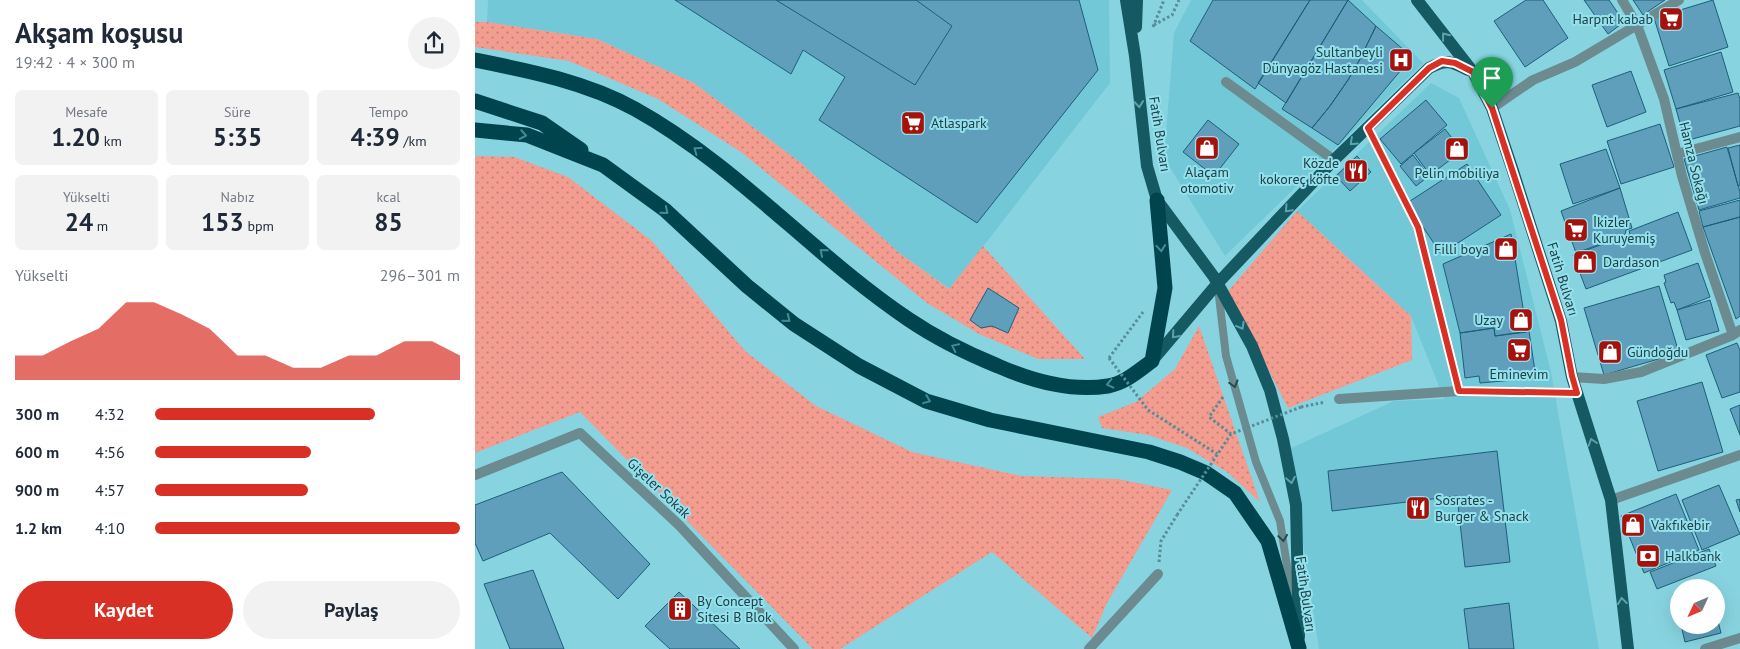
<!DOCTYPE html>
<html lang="tr">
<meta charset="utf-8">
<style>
:root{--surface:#fff;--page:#f2f2f3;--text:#1f2937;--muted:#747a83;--accent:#d93025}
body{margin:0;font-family:"PT Sans",sans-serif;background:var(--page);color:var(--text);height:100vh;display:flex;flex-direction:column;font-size:19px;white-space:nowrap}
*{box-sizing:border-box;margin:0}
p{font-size:16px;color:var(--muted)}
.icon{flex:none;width:28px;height:28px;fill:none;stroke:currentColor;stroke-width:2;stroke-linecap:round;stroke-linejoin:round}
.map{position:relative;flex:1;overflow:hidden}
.details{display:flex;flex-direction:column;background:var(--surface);width:475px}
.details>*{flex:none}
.needle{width:32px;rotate:226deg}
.buttons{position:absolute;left:1195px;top:579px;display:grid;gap:10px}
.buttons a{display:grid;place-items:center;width:55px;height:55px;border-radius:50%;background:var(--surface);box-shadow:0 5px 20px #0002;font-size:25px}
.pin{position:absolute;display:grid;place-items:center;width:42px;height:42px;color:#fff;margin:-51px -21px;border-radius:50% 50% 50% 0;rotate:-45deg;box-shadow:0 0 5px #0007}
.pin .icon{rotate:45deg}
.round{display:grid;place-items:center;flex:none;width:52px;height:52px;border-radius:26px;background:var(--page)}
.summary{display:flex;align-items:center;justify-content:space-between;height:85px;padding:0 15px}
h1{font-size:28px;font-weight:700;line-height:38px}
.figures{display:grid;grid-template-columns:repeat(3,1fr);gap:8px;height:85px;padding:5px 15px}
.figures div{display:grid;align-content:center;border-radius:8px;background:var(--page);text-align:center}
.figures b{font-size:25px;font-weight:700}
.figures small{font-size:14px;font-weight:400}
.figures p{font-size:14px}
.chart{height:140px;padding:10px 15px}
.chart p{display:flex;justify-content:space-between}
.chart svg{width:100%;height:90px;margin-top:5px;fill:var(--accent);opacity:.7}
.button{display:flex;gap:10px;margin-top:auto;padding:10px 15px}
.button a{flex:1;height:58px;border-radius:30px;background:var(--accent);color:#fff;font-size:20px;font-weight:700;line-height:58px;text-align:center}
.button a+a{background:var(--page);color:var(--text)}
ul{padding:0 15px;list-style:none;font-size:16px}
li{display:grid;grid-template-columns:80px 60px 1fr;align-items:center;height:38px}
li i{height:12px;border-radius:6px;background:var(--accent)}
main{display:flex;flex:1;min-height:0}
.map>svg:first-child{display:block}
.built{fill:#72c8d7}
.grass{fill:url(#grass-dots)}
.building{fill:#5f9fbb;stroke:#1c5f7a}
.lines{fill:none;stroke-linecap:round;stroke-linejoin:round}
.path{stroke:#568d96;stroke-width:3;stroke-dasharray:2.5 2.5;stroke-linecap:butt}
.service{stroke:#6c8b90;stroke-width:8}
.minor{stroke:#6c8b90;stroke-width:10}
.primary{stroke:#155962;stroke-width:12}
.motorway{stroke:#00454e;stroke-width:15}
.path-bridge{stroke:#568d96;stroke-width:3;stroke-dasharray:2.5 2.5;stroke-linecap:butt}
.oneway{stroke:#5ba4af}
.oneway2{stroke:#438b96}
.oneway3{stroke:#28484c}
.route-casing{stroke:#fff;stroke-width:10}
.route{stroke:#d93025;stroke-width:6}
.labels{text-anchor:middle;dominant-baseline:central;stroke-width:4;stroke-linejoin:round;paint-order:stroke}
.poi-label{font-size:14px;fill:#204045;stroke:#94e1ee;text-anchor:start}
.street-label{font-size:14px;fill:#204045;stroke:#94e1ee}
</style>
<main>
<section class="details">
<div class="summary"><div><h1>Akşam koşusu</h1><p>19:42 · 4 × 300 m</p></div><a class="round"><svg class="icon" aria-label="share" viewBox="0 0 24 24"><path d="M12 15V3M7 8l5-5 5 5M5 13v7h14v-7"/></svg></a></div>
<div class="figures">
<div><p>Mesafe</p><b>1.20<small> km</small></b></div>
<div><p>Süre</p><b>5:35</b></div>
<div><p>Tempo</p><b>4:39<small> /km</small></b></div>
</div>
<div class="figures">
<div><p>Yükselti</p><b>24<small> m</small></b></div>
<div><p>Nabız</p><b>153<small> bpm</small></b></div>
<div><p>kcal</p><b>85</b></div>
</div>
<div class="chart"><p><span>Yükselti</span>296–301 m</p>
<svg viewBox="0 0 160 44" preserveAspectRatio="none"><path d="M0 44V32L10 32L20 25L30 19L40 6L50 6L60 12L70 19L80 32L90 32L100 38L110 38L120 32L130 32L140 25L150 25L160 32V44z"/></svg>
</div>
<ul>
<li><b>300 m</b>4:32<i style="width:72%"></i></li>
<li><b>600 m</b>4:56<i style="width:51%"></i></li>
<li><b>900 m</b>4:57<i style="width:50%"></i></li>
<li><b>1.2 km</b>4:10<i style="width:100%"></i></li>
</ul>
<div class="button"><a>Kaydet</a><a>Paylaş</a></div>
</section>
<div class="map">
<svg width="1265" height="649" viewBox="0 0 1265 649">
<defs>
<pattern id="grass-dots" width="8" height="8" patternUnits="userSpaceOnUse" patternTransform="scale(1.25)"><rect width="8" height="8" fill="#f39c90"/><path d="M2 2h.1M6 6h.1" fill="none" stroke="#c48177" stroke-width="1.8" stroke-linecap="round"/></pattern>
</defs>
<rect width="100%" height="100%" fill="#87d4e0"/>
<!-- built -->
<path class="built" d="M 13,0 L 634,0 L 635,83 L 475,289 L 423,252 L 326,163 L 219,83 L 122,39 L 12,22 Z
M 716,0 L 887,0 L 948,63 L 750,256 L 689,158 L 699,33 Z
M 956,83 L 984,98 L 1035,210 L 1076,372 L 1124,649 L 844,649 L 814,449 L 919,401 L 969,399 L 936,316 L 822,211 Z"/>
<!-- grass -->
<path class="grass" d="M 0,22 L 12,22 L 122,39 L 219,83 L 326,163 L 423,252 L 474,289 L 508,246 L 610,359 L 563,359 L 504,334 L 452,303 L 266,152 L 183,99 L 94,61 L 0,47 Z
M 0,156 L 39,157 L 93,177 L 177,241 L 270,351 L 341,406 L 437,452 L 546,476 L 643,479 L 697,490 L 632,603 L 617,638 L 517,552 L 365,649 L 338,649 L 105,412 L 0,453 Z
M 822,211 L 936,316 L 937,360 L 813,408 L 753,291 Z
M 724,326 L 785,502 L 752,472 L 712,448 L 673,435 L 627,428 L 623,417 L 661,402 L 700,369 Z"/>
<!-- building -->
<path class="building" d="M 200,0 L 604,0 L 623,70 L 502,223 L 344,120 L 370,77 L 328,50 L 316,74 Z
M 301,0 L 441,0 L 477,26 L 440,85 Z
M 738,0 L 835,0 L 780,89 L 715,41 Z
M 835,0 L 873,0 L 811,103 L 783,83 Z
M 873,0 L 901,26 L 885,59 L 873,80 L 855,106 L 837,128 L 807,109 Z
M 1051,0 L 1068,0 L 1093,38 L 1050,67 L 1019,21 Z
M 1109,0 L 1134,0 L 1149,22 L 1133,34 Z
M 1158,0 L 1190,0 L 1168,15 Z
M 1238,0 L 1253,47 L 1194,66 L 1179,18 Z
M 901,26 L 937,57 L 863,145 L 837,128 L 855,106 L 873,80 L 885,59 Z
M 1246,52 L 1258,92 L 1201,109 L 1189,70 Z
M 1156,71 L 1171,112 L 1132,127 L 1117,85 Z
M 1263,93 L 1265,99 L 1265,126 L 1210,141 L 1201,109 Z
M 951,100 L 972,125 L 926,164 L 905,139 Z
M 733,120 L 764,144 L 739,176 L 708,152 Z
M 1185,124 L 1199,167 L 1146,184 L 1132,141 Z
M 970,129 L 987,151 L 955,175 L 939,153 Z
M 1265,145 L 1265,186 L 1263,186 L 1253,148 Z
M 1252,147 L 1265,192 L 1265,198 L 1224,210 L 1209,159 Z
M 1131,149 L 1145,188 L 1098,204 L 1085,164 Z
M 938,155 L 954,176 L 941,186 L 925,166 Z
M 882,156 L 896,172 L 875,191 L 861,176 Z
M 992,164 L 1026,215 L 966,254 L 932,203 Z
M 1145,188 L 1157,228 L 1151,230 L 1150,235 L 1101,253 L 1086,211 Z
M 1265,200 L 1265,217 L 1228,227 L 1224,211 Z
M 1203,212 L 1217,250 L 1111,289 L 1098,255 L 1155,234 L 1154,231 Z
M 1265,217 L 1265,316 L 1261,319 L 1228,227 Z
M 1036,234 L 1052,332 L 1020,336 L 1019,328 L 985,333 L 968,264 Z
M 1223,263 L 1235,297 L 1202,310 L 1199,302 L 1196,303 L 1189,283 L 1191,282 L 1189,275 Z
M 1184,286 L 1204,353 L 1129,375 L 1109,308 Z
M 513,288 L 544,308 L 533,333 L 517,326 L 506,328 L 495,320 Z
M 1235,300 L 1244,331 L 1211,340 L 1202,310 Z
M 1019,328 L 1020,336 L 1054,331 L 1061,378 L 1005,383 L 1004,376 L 990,378 L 985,333 Z
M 1262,343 L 1265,350 L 1265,392 L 1247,398 L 1231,355 Z
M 1227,382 L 1248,452 L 1183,471 L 1162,401 Z
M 1265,405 L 1265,435 L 1255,409 Z
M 1022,451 L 1035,562 L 990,567 L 982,496 L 857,511 L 853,471 Z
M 87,472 L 175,564 L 143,599 L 75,533 L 8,561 L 0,543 L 0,505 Z
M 1244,485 L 1265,534 L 1227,550 L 1207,500 Z
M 1201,494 L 1224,550 L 1169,573 L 1146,516 Z
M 1265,499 L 1265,512 L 1261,500 Z
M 1234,549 L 1241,566 L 1182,589 L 1175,572 Z
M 58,570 L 89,649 L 35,649 L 9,584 Z
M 204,592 L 265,649 L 195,649 L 170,626 Z
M 1204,593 L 1204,617 L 1198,594 Z
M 1034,603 L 1039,649 L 994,649 L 989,609 Z
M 1241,613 L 1246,633 L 1210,642 L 1206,625 L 1241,625 Z"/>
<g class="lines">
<!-- path -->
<path class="path" d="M 679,25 L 697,15 L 704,0
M 678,27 L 689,0
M 634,358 L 668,312
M 748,397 L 734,417 L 756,434
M 826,407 L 850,402
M 684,562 L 686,541 L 702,515"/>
<!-- service -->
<path class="service" d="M 743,288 L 751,356 L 781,462 L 805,521 L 818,604"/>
<!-- minor -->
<path class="minor" d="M 1147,0 L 1162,25 L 1189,99 L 1207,176 L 1230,253 L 1258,335
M 751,82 L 859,160
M 1017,108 L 1058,80 L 1100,62 L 1204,0
M 893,128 L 943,227 L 984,391
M 1202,154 L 1265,137
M 1097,377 L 1129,379 L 1166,372 L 1258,335 L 1265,330
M 864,399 L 984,391 L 1102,393
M 0,475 L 105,433 L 204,525 L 319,649
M 1136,500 L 1265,455
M 614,649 L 683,574
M 1230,649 L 1265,638"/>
<!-- primary -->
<path class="primary" d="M 651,0 L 660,56 L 672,166 L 682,200 L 739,277 L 777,346 L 795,390 L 808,439 L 821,505 L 824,637
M 942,0 L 998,72 L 1017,108 L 1038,171 L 1086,321 L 1097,377 L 1136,500 L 1153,649
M 661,27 L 662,0
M 677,361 L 742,284 L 859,160 L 954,68 C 971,59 976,61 993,70"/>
<!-- motorway -->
<path class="motorway" d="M 0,60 C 55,71 111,82 160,109 C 261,165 338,255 433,319 C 461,338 491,353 523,366 C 557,381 595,392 633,386 C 650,383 663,371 677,361 L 690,288 L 682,200
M 0,101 L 67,123 L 106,150
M 0,130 L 52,135 L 128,165 L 190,210 L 272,286 L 319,324 L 384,366 L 451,401 L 515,420 L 674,452 L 705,462 L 731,473 L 760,493 L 793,541 L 824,648"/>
<!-- path-bridge -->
<path class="path-bridge" d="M 634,358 L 673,410 L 742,454
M 702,515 L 756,434 L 826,407"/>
</g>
<!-- one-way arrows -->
<defs><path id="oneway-chevron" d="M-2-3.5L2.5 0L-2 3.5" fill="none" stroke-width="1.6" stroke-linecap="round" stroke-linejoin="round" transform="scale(1.25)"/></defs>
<g class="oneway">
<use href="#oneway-chevron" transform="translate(970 36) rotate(-128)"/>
<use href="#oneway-chevron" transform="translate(664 104) rotate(84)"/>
<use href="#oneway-chevron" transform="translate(878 142) rotate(137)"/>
<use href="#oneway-chevron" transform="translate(813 209) rotate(133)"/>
<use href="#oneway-chevron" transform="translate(766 326) rotate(61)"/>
<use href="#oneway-chevron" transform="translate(700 335) rotate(131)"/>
<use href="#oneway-chevron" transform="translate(1117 442) rotate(-108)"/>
<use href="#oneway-chevron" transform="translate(816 480) rotate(79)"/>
<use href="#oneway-chevron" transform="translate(1147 601) rotate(-97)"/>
</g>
<g class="oneway2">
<use href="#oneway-chevron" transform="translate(48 135) rotate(10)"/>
<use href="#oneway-chevron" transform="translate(222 150) rotate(-144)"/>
<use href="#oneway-chevron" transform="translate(190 211) rotate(40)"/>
<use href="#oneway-chevron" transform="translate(686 248) rotate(85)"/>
<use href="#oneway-chevron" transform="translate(348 252) rotate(-140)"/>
<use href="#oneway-chevron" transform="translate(312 319) rotate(39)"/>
<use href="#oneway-chevron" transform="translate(480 347) rotate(-154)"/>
<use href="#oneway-chevron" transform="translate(635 384) rotate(167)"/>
<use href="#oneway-chevron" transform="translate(452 400) rotate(22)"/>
</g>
<g class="oneway3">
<use href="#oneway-chevron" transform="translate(759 384) rotate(74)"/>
<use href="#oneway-chevron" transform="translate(808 538) rotate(82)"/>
</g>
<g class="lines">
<defs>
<path id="route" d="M 967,61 L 980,63 L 998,72 L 1017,108 L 1086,320 L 1097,376 L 1102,393 L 984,391 L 943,227 L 893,128 L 954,68 Z"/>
</defs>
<!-- route casing -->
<use href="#route" class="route-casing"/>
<!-- route -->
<use href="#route" class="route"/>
</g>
<!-- icons -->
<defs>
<symbol id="supermarket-square" viewBox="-11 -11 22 22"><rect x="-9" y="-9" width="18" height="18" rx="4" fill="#a6110c" stroke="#94e1ee"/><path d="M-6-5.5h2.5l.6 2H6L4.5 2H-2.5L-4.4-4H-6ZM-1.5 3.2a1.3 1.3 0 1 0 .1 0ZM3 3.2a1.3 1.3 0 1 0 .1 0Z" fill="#fff"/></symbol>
<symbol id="hospital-square" viewBox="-11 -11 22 22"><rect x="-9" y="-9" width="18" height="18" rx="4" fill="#a6110c" stroke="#94e1ee"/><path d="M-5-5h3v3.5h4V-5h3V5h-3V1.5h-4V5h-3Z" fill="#fff"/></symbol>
<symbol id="shop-square" viewBox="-11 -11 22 22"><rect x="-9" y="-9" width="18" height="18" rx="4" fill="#a6110c" stroke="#94e1ee"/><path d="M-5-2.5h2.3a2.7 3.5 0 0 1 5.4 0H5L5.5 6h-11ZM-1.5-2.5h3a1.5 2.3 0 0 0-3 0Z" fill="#fff"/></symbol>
<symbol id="restaurant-square" viewBox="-11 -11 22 22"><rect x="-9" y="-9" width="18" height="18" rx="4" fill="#a6110c" stroke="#94e1ee"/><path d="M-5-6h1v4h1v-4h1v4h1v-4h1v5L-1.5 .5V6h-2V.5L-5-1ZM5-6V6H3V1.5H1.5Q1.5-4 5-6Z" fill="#fff"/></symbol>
<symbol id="bank-square" viewBox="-11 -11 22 22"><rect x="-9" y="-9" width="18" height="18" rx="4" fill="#a6110c" stroke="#94e1ee"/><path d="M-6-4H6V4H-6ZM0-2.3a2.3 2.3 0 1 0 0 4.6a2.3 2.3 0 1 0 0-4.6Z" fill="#fff"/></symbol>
<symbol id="building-square" viewBox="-11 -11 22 22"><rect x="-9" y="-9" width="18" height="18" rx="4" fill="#a6110c" stroke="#94e1ee"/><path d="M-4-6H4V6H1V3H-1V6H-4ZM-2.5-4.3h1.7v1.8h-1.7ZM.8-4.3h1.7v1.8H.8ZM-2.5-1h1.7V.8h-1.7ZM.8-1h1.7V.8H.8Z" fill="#fff"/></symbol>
</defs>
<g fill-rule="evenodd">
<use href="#supermarket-square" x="1182" y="5" width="28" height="28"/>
<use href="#hospital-square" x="912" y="46" width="28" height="28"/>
<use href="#supermarket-square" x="424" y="109" width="28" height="28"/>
<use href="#shop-square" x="718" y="134" width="28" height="28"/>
<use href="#shop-square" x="968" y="135" width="28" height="28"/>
<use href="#restaurant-square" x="867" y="157" width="28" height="28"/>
<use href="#supermarket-square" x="1087" y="216" width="28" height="28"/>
<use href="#shop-square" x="1017" y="235" width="28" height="28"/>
<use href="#shop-square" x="1096" y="248" width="28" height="28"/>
<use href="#shop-square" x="1032" y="306" width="28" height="28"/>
<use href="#supermarket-square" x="1030" y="336" width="28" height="28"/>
<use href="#shop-square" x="1121" y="338" width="28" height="28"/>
<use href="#restaurant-square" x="929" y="494" width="28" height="28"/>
<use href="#shop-square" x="1144" y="511" width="28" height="28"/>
<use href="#bank-square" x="1159" y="542" width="28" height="28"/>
<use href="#building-square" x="191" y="595" width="28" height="28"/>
</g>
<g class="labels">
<!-- poi labels -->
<g class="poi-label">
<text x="1178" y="19" text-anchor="end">Harpnt kabab</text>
<text x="908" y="52" text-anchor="end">Sultanbeyli<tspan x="908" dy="16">Dünyagöz Hastanesi</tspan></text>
<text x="456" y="123">Atlaspark</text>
<text x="864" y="163" text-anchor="end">Közde<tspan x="864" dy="16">kokoreç köfte</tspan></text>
<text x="732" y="172" text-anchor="middle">Alaçam<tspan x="732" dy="16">otomotiv</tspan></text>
<text x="982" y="173" text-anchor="middle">Pelin mobiliya</text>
<text x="1118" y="222">İkizler<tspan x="1118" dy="16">Kuruyemiş</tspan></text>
<text x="1014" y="249" text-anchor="end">Filli boya</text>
<text x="1128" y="262">Dardason</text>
<text x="1028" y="320" text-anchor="end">Uzay</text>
<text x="1152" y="352">Gündoğdu</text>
<text x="1044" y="374" text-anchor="middle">Eminevim</text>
<text x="960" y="500">Sosrates -<tspan x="960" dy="16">Burger &amp; Snack</tspan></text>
<text x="1176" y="525">Vakfıkebir</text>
<text x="1190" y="556">Halkbank</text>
<text x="222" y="601">By Concept<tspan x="222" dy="16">Sitesi B Blok</tspan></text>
</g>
<!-- street labels -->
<g class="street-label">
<text transform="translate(685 134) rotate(81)">Fatih Bulvarı</text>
<text transform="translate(1219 163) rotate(76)">Hamza Sokağı</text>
<text transform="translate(1088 279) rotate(73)">Fatih Bulvarı</text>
<text transform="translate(184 488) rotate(43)">Gişeler Sokak</text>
<text transform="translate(831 594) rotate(82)">Fatih Bulvarı</text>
</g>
</g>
</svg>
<div class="buttons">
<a><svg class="needle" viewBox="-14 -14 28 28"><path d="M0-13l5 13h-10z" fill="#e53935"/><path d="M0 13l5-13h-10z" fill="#747a83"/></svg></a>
</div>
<div class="pin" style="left:1017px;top:108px;background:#1e9e55"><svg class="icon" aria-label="arrive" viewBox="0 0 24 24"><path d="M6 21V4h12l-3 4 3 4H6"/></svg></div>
</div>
</main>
